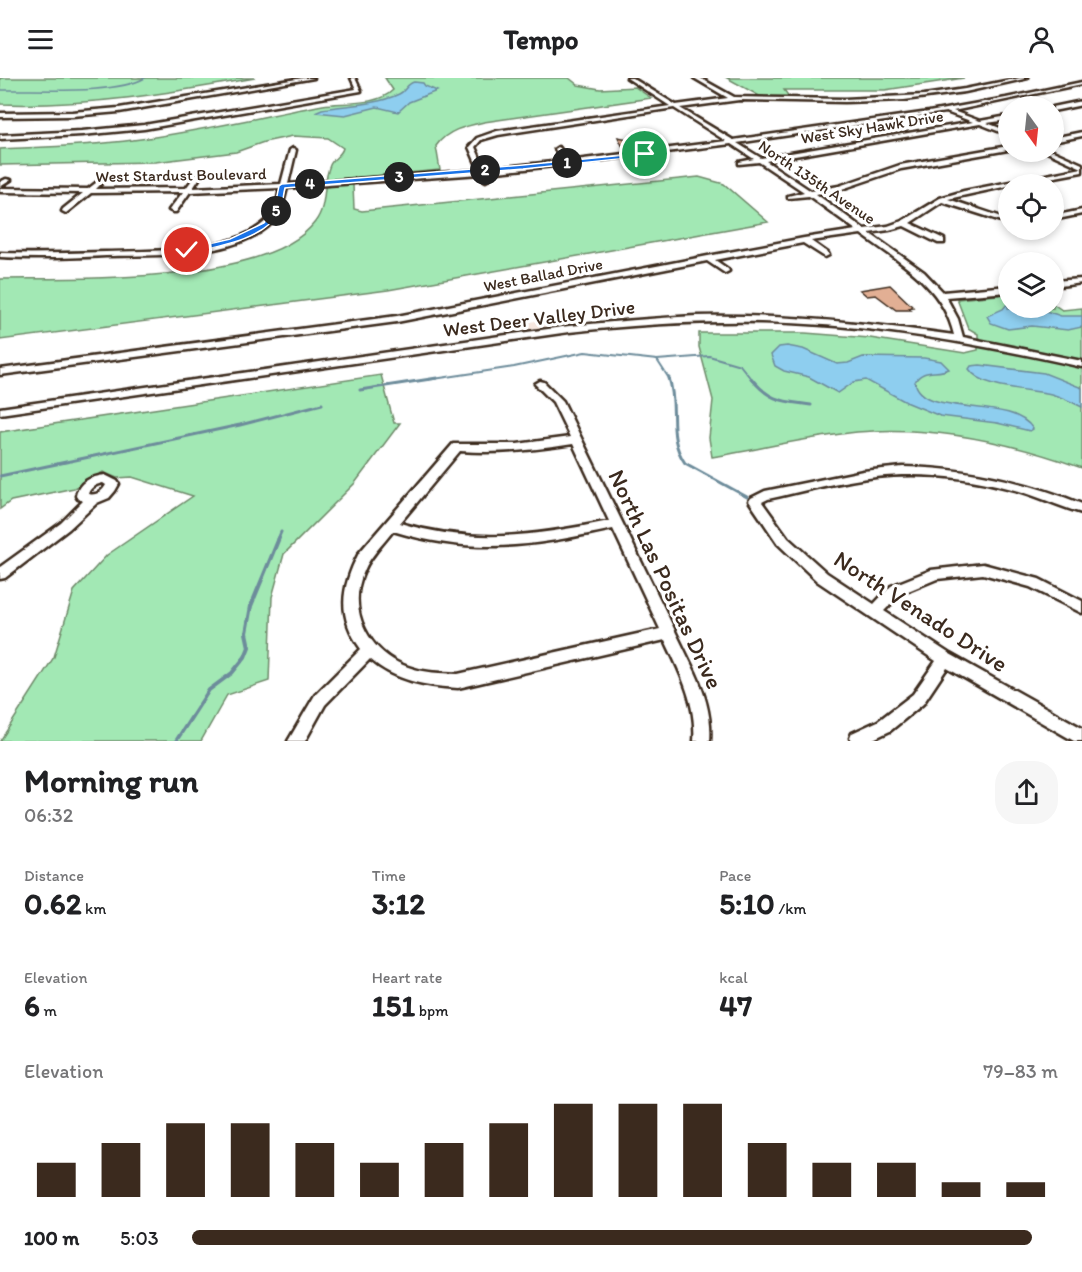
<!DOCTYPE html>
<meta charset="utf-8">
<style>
:root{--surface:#fff;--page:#f6f6f6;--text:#202124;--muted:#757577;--accent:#3b2a1e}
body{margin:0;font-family:Itim,sans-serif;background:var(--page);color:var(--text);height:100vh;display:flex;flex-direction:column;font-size:22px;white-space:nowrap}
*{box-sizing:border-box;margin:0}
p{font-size:20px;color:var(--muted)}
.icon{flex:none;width:33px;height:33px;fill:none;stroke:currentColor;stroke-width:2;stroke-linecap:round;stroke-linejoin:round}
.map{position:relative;height:663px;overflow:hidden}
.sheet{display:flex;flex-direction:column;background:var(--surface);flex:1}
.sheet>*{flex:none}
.needle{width:39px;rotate:165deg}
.controls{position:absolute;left:998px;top:18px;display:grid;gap:12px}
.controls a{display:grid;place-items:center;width:66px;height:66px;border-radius:50%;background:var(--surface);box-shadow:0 3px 9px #0003;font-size:30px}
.pin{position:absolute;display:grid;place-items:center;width:51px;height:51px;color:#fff;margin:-26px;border:3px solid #fff;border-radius:50%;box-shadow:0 2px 6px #0007}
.km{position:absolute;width:30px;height:30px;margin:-15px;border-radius:50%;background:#222;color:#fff;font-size:16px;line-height:30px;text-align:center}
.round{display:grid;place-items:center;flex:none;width:63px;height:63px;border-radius:24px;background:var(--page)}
.headline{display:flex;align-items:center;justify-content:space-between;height:102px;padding:0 24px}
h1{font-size:33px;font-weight:800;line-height:45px}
.metrics{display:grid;grid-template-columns:repeat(3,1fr);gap:9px;height:102px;padding:6px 24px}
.metrics div{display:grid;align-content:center}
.metrics b{font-size:30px;font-weight:800}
.metrics small{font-size:16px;font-weight:400}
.metrics p{font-size:16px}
.chart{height:168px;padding:12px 24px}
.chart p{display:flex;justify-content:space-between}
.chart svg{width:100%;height:108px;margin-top:6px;stroke:var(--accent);stroke-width:6}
ul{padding:0 24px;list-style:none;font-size:20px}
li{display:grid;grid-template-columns:96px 72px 1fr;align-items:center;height:45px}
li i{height:15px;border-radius:8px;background:var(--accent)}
header{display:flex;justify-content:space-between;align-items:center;height:78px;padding:0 24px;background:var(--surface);font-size:27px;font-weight:800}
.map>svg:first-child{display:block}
.built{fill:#f6e7df}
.green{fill:#a2e8b4;stroke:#6e8969;stroke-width:1.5}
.water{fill:#8eceef;stroke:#6d8c9b;stroke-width:1.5}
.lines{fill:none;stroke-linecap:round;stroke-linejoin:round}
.stream-far3{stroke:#6d8c9b;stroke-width:1.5}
.stream-far2{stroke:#6d8c9b;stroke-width:2}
.stream-far1{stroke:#6d8c9b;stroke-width:3}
.stream{stroke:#6d8c9b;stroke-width:4}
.building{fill:#e2af94;stroke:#3b2a1e;stroke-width:1.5}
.minor-casing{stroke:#3b2a1e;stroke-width:5}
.minor{fill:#fff;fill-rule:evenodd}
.route{fill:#1a73e8;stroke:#fff;stroke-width:1.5}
.labels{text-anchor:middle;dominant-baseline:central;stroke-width:6;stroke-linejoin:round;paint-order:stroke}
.far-street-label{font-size:16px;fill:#3b2a1e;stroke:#fff}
.street-label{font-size:20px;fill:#3b2a1e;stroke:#fff}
.near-street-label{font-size:24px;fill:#3b2a1e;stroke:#fff}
</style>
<header><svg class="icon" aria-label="menu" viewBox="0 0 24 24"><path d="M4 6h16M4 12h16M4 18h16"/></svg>Tempo<svg class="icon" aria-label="person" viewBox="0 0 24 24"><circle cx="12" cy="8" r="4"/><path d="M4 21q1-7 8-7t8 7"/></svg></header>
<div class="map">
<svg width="1082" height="663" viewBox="0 0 1082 663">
<rect width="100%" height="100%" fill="#fff"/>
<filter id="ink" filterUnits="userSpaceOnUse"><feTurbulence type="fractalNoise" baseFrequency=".0167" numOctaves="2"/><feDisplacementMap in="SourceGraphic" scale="12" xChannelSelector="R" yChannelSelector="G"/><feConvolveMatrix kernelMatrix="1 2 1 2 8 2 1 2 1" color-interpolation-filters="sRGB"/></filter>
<g filter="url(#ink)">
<!-- built -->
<path class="built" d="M 571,236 L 577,244 L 524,252 L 520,246 Z"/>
<!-- green -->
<path class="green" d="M 0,0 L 255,0 C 170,15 87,29 0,26 Z
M 385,0 L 569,0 L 578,7 L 600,11 L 635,9 L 651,20 L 484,44 C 466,48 447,52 436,68 L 440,92 L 355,100 L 353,107 L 354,131 L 362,133 L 699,99 L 724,106 L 768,144 L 388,212 L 0,262 L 0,201 C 74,200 268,207 315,144 C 328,127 322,106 330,87 C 333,80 341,78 343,70 L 328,60 L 293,58 L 264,64 L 236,74 L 155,84 L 0,87 L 0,71 C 44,69 89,68 133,62 C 197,54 259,39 323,27 C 344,24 377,28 393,12 Z
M 727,0 L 964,0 L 885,12 L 784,12 L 790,20 L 763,20 Z
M 1008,216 L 1008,230 L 1053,230 L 1053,226 L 1062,232 L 1082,230 L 1082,390 C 1010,364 934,347 857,354 C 808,359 760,371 712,379 L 709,360 L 713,322 L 699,269 L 699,255 L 805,255 L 870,260 L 965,275 L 978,272 L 978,256 L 968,250 L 957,221 Z
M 381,297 L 394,345 L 400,345 L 355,405 L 284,476 L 272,519 L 269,603 L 227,617 L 201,663 L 0,663 L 54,579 L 74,513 L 107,477 L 193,418 L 132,399 L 117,400 L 103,394 L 74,410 L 11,423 L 0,431 L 0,354 Z"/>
<!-- water -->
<path class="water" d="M 414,4 L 423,5 L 425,8 L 437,13 L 409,24 L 398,34 L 377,29 L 345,37 L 315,34 L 322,31 C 347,27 376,27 399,16 C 406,13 406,6 414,4 Z
M 1008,225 L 1008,230 L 1037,230 L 1061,238 L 1082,238 L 1082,249 L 1068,252 L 1032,248 L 1008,251 L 991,245 L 987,238 L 1003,231 Z
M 787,268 L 803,271 L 837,286 L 848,285 L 863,279 L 924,280 L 941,283 L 949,291 C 937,297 922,290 915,304 C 923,341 1012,317 1033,351 L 1030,353 L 997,345 L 940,338 L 906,324 L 866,302 L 854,304 L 838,315 L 809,299 L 784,293 L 775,288 L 771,277 L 779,269 Z
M 980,287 L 1044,295 L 1082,310 L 1082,329 C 1072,324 1062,319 1051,316 C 1029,311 982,311 969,291 L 971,288 Z"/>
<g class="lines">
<!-- stream-far3 -->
<path class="stream-far3" d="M 0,12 C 37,11 115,17 145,0"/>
<!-- stream-far2 -->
<path class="stream-far2" d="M 657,282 L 670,302
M 427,302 L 514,289 L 585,274 L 657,282 L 709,278 L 740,287 L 752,302"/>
<!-- stream-far1 -->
<path class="stream-far1" d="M 669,300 C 679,329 666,358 685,385 L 747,419
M 751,300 C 770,324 783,323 811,327
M 360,312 L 437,300
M 0,398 L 240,347 L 322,326
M 278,461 L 281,454"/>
<!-- stream -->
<path class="stream" d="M 176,663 L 209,612 L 232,595 L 245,579 L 249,569 L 246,555 L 251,528 L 279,460"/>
</g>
<!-- building -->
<path class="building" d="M 655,57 L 660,68 L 623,69 L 618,59 L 628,61 Z
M 890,207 L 913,229 L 909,230 L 911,232 L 896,232 L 876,217 L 867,218 L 860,212 Z"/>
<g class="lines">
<defs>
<path id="minor" d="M 303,0 L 314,0 L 119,34 L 72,38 L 0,39 L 0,35 L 72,34 L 119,30 Z
M 351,0 L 355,0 L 361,13 L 144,51 L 82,57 L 0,61 L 0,57 L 82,53 L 144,47 L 356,11 Z
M 627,0 L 632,0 L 676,27 L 728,20 L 694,0 L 700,0 L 734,19 L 845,21 L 924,17 L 965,11 L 1020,0 L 1028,0 L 965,14 L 904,22 L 845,24 L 739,22 L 680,30 L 733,62 L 929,34 L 1006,20 L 1082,4 L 1082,6 L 953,33 L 980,43 L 1008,38 L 1008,42 L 987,45 L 1008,53 L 1008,57 L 980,46 L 766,83 L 811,113 L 839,108 L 900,87 L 1008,68 L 1008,72 L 901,91 L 842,111 L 816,116 L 864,151 L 888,148 L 902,143 L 940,120 L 964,113 L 1082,90 L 1082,94 L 1018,106 L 1008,106 L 1008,108 L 948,121 L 1008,141 L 1008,145 L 942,124 L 910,145 L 944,161 L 944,165 L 938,165 L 904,148 L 889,152 L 869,155 L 924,194 L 943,214 L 1008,208 L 1008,214 L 946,219 L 958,241 L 963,259 L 1082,283 L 1082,289 C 976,265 869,246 761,244 C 696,243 633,247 569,254 L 0,336 L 0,330 L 569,248 C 612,244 654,240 697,238 C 783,236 869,245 954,257 C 943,208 899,184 861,156 L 811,163 L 828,175 L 829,177 L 825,179 L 803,165 L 715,182 L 728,191 L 729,193 L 725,195 L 707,183 L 397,244 L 0,297 L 0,291 L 397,238 L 708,178 L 804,160 L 856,152 L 809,118 L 788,120 L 788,118 L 804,114 L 759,84 L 739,86 L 739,84 L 754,81 L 731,66 L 570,86 L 574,94 L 571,96 L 569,95 L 564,87 L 487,95 L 489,101 L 486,103 L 484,102 L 480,96 L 287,110 C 284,121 282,135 273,144 C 236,181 155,177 106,178 C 70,180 35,181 0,179 L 0,175 C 35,176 70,175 106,174 C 153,172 234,177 269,140 C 276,133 278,120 280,110 L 190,114 L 176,134 L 173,134 L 169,132 L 183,114 L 91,115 L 66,135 L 62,133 L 63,131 L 83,115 L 0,114 L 0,110 L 88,111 L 101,101 L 104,103 L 96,111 L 186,110 L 198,94 L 200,93 L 203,95 L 193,110 L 281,106 L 290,72 L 293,70 L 296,72 L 288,106 L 479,92 L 469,69 L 477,60 L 497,53 L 670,28 ZM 674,30 L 726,63 L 568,83 L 560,70 L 558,69 L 555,71 L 562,83 L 485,91 L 475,69 L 481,62 L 498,57 ZM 946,34 L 973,44 L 761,80 L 737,65 Z
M 1082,23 L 1082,27 L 1053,33 L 1053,29 Z
M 1082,54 L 1082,58 L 1053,64 L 1053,60 Z
M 1053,73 L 1082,86 L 1082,90 L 1047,74 Z
M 6,101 L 11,102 L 0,109 L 0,104 Z
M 1082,132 L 1082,136 L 1053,142 L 1053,138 Z
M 1082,201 L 1082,205 L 1053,209 L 1053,203 Z
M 540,303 L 544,304 L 563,323 L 695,594 C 705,616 712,639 710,663 L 694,663 C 697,626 680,594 665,562 L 458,610 C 426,608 395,603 370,581 L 325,627 L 305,663 L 288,663 L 315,617 L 361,571 C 337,538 341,510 359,475 L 453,366 L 517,366 L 570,359 L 553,324 L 535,306 ZM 573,366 L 609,443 C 535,458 474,467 400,445 L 460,373 C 498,376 535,372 573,366 ZM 613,451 L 660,551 L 458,596 C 441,595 424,595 408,589 C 369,575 346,533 364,493 C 370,478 383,466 393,453 C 475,478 532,468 613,451 Z
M 903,389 C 966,390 1024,403 1082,426 L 1082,435 C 1057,428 1034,416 1008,410 C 966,399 920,394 876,399 C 840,403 804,413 768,421 L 762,424 L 788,460 L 827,495 L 874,526 L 891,508 L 931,492 L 983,486 L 1039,501 L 1082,523 L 1082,535 L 1030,509 L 983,496 L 937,501 L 901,516 L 884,533 L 950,576 L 1082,650 L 1082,663 L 1074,663 L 947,590 L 923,626 L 890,653 L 869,663 L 851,663 L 850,660 L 852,655 L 878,643 L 913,616 L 936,583 L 817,503 L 778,466 L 749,423 L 751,420 L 765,413 L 863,393 Z
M 105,397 L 117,403 L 119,406 L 115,413 L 109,420 L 97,425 L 69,451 L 5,500 L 0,501 L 0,489 L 61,445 L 83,423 L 78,421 L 76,418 C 79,403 91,399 105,397 ZM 103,405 L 106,407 C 102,414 96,418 88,416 C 90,409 97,406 103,405 Z"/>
</defs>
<!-- minor casing -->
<use href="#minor" class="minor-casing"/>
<!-- minor -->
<use href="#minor" class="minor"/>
</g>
</g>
<!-- route -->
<path class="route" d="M 645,75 L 647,78 L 523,91 L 285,110 C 283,117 283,127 280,133 C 265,162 215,169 187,175 L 183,172 L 230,161 L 264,145 L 274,132 L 279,108 L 282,106 L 523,87 Z"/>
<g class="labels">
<!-- far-street labels -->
<g class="far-street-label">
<text transform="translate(872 49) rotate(-9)">West Sky Hawk Drive</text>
<text transform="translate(181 97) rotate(-1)">West Stardust Boulevard</text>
<text transform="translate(817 104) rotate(34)">North 135th Avenue</text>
<text transform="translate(543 197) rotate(-11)">West Ballad Drive</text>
</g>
<!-- street labels -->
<g class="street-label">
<text transform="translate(539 240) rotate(-7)">West Deer Valley Drive</text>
</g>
<!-- near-street labels -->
<g class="near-street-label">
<text transform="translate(666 501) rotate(65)">North Las Positas Drive</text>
<text transform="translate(921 533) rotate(33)">North Venado Drive</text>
</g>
</g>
</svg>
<div class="controls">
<a><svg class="needle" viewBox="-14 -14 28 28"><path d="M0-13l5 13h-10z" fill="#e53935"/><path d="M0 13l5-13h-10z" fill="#757577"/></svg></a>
<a><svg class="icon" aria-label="locate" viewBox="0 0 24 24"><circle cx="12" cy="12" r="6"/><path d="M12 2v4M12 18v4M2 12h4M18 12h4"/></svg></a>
<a><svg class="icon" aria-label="layers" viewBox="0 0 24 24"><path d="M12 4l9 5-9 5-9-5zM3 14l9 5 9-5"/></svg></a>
</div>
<div class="pin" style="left:645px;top:76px;background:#1e9e55"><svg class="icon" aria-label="arrive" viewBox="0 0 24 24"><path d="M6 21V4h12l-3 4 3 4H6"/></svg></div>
<div class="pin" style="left:187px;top:172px;background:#d93025"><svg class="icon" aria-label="check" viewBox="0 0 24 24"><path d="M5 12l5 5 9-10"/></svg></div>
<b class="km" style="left:567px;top:85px">1</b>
<b class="km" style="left:485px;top:92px">2</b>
<b class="km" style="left:399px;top:99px">3</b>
<b class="km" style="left:310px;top:106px">4</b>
<b class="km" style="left:276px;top:133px">5</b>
</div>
<section class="sheet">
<div class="headline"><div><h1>Morning run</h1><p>06:32</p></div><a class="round"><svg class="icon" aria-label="share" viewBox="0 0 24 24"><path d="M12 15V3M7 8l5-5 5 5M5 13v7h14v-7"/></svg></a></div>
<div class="metrics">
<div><p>Distance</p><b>0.62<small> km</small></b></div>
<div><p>Time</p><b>3:12</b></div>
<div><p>Pace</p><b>5:10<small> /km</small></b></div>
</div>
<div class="metrics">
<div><p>Elevation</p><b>6<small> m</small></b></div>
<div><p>Heart rate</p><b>151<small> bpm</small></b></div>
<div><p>kcal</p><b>47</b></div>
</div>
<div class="chart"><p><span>Elevation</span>79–83 m</p>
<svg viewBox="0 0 160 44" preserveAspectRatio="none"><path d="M5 44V30M15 44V22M25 44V14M35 44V14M45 44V22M55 44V30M65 44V22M75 44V14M85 44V6M95 44V6M105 44V6M115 44V22M125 44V30M135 44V30M145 44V38M155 44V38"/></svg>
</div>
<ul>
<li><b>100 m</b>5:03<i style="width:97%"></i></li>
</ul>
</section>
